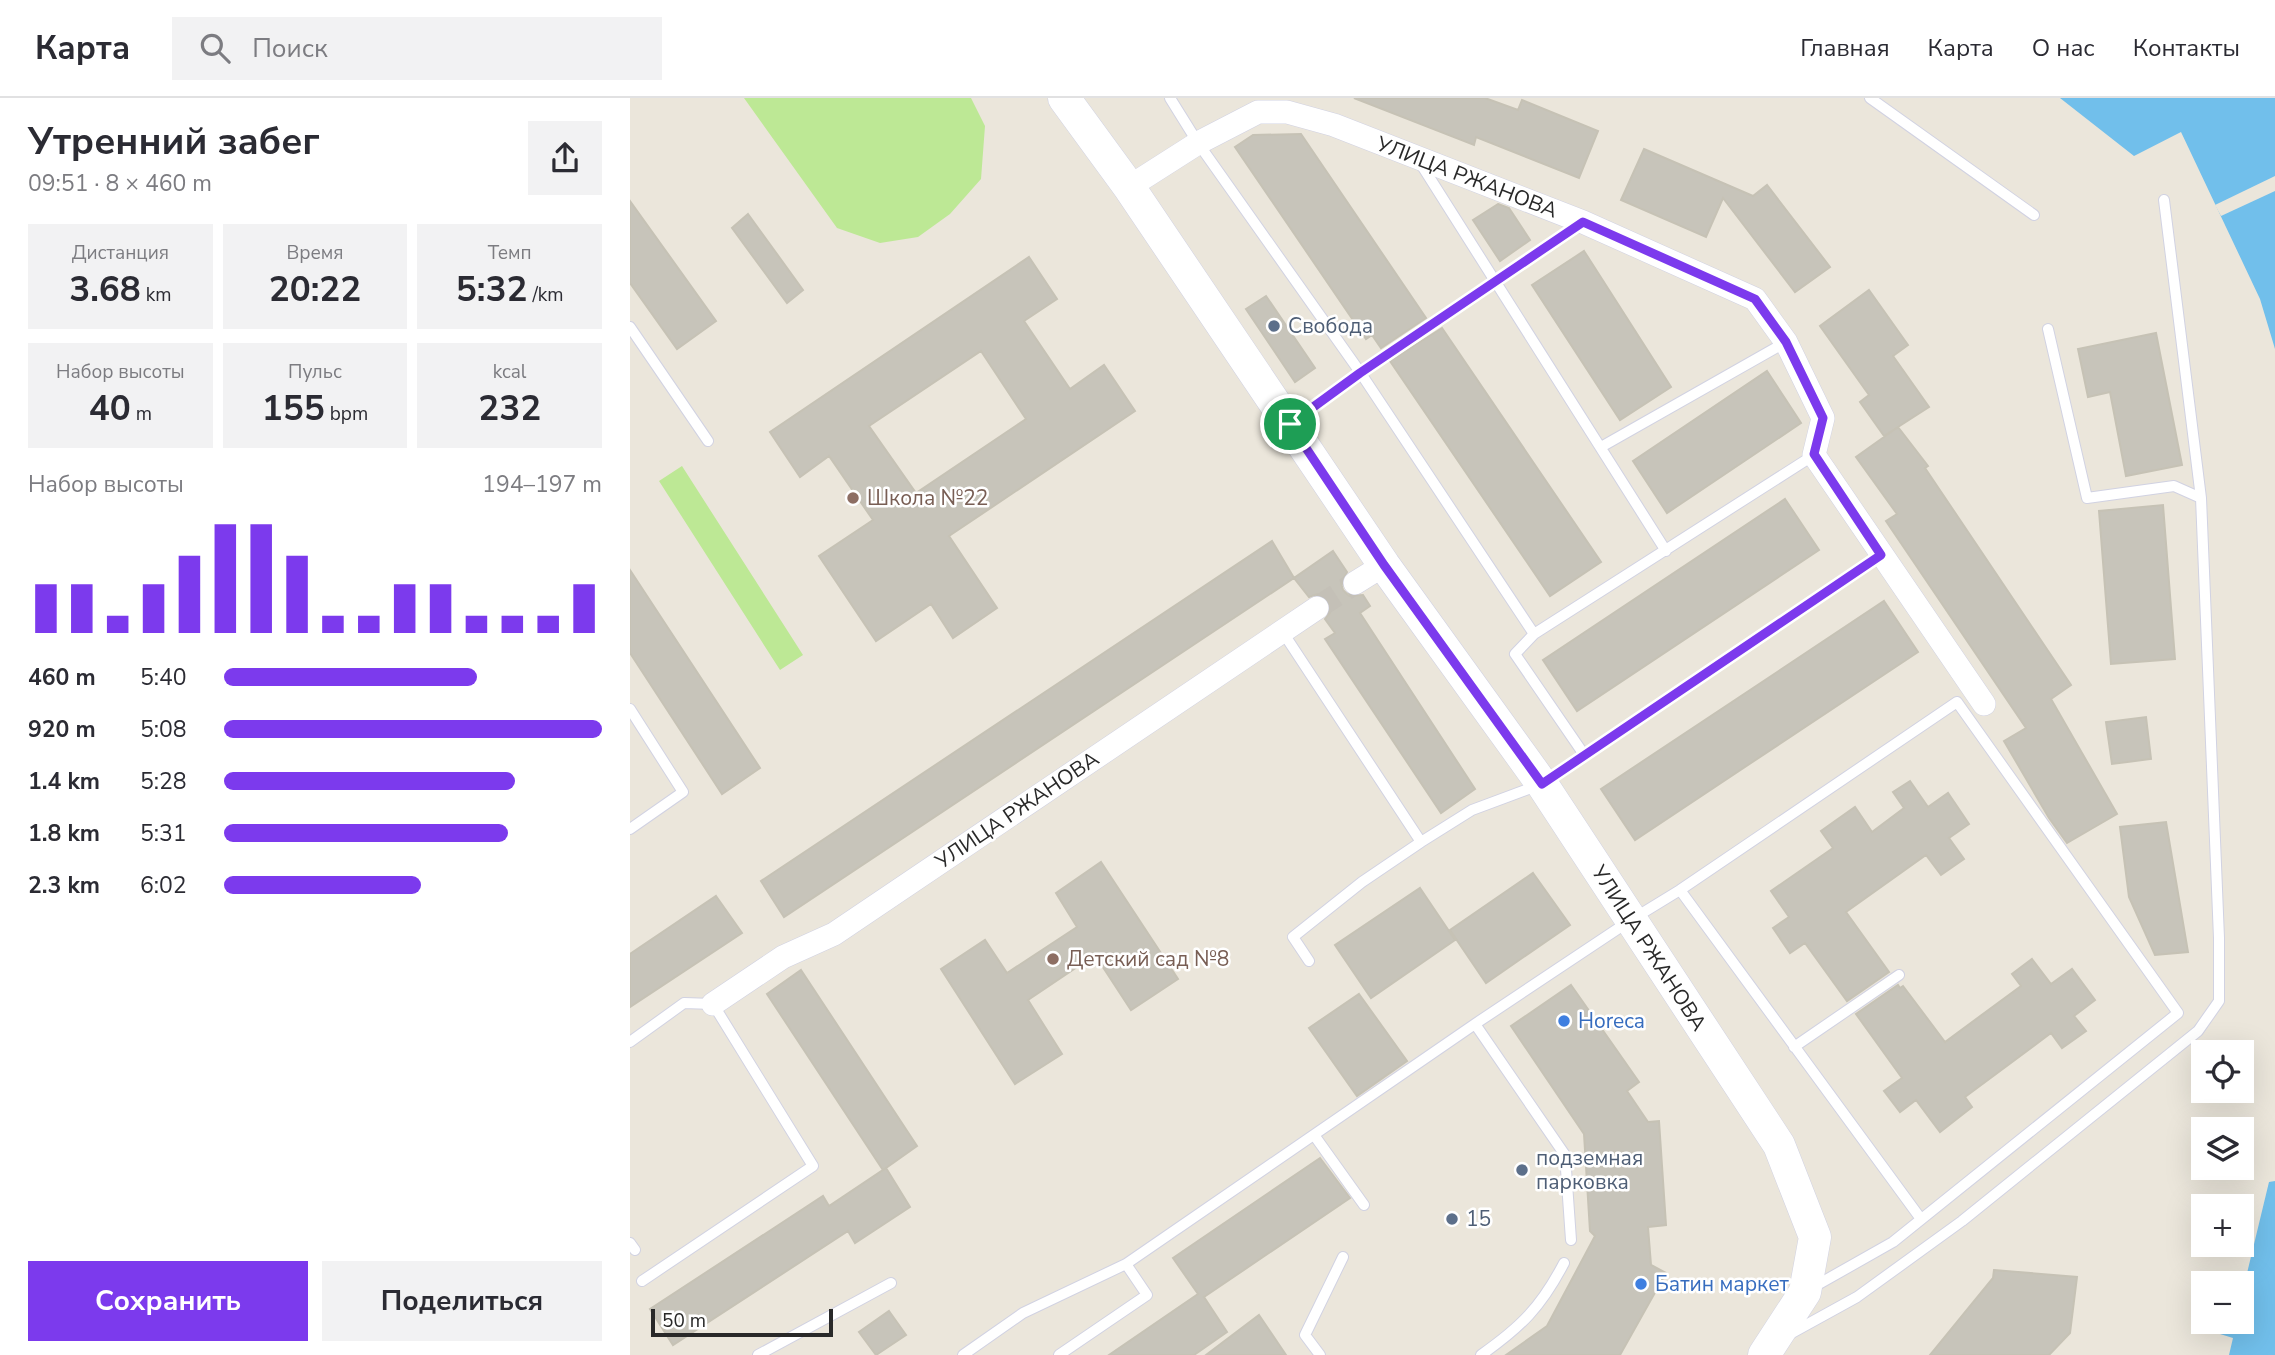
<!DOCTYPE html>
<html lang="ru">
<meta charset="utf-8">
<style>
:root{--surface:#fff;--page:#f2f2f3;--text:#2b2b33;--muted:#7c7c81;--line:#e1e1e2;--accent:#7c3aed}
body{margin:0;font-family:"Nunito Sans",sans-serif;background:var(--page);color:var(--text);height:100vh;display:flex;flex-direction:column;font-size:26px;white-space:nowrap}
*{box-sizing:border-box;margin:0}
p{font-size:23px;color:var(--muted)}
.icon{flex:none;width:38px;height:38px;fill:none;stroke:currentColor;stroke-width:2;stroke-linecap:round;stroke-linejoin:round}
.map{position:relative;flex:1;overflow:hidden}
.side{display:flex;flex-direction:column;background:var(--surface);width:630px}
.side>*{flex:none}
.tools{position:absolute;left:1561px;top:942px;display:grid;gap:14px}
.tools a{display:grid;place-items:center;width:63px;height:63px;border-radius:0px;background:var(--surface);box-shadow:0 7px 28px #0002;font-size:35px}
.scale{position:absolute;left:21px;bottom:18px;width:182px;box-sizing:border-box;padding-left:7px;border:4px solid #292929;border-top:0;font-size:19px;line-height:24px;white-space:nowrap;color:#292929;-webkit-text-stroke:5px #fff;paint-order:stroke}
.pin{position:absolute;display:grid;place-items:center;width:60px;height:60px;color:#fff;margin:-30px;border:4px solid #fff;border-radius:50%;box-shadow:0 2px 7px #0007}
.round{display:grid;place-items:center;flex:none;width:74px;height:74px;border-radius:0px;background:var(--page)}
.summary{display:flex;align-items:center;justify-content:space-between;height:119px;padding:0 28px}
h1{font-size:38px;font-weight:700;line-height:52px}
.stats{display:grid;grid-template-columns:repeat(3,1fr);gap:10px;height:119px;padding:7px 28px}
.stats div{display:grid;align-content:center;border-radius:0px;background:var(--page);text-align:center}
.stats b{font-size:35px;font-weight:700}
.stats small{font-size:19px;font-weight:400}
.stats p{font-size:19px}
.chart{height:196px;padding:14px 28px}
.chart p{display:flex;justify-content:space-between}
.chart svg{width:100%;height:126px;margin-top:7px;stroke:var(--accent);stroke-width:6}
.primary-button{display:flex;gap:14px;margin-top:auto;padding:14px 28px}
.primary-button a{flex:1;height:80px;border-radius:0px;background:var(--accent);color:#fff;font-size:28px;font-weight:700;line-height:80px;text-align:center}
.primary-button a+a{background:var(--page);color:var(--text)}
ul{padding:0 28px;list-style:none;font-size:23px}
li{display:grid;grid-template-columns:112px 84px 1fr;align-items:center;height:52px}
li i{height:18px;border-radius:9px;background:var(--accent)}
header{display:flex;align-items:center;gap:42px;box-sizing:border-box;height:98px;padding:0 35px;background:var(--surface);border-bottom:2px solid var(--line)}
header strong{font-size:33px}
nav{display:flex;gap:38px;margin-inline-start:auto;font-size:24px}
.search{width:490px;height:63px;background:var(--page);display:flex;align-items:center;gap:18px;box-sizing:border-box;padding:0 24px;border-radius:0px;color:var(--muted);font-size:26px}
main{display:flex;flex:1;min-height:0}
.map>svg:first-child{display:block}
.pitch{fill:#bde895}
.water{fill:#71bfeb}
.pier{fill:#ebe6db}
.building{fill:#c7c4ba;stroke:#c6c2b5;stroke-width:2;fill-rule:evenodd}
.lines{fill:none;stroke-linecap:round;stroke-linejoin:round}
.street-tunnel{stroke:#c4c0b7;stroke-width:23;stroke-dasharray:23 11;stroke-linecap:butt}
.lane-casing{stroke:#d1d2e2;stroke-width:12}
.street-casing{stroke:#d1d2e2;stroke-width:24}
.secondary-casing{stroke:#d1d2e2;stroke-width:33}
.lane{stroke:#fff;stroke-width:10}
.street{stroke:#fff;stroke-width:23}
.secondary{stroke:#fff;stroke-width:32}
.route-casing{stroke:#fff;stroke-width:14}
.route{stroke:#7c3aed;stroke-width:9}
.service-dot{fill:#5c6f8a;stroke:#fff;stroke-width:2.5}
.education-dot{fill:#8d6e63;stroke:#fff;stroke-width:2.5}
.shop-dot{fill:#3f7fe0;stroke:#fff;stroke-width:2.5}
.labels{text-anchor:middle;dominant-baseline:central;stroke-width:5;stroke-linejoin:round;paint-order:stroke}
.street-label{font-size:21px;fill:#292929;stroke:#fff}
.service-label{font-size:21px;fill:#4e5e75;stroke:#fff;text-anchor:start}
.education-label{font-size:21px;fill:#785e54;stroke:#fff;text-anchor:start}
.shop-label{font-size:21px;fill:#366cbe;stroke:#fff;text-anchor:start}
</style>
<header>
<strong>Карта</strong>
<div class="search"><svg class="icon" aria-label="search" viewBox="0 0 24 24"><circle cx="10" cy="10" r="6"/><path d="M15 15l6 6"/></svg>Поиск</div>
<nav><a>Главная</a><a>Карта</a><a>О нас</a><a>Контакты</a></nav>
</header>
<main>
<section class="side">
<div class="summary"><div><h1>Утренний забег</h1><p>09:51 · 8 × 460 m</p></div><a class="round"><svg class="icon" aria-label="share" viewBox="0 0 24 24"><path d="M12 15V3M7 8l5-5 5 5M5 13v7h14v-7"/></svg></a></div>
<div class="stats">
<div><p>Дистанция</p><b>3.68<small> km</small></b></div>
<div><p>Время</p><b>20:22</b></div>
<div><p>Темп</p><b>5:32<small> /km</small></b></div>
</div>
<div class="stats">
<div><p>Набор высоты</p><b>40<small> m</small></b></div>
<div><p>Пульс</p><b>155<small> bpm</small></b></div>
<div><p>kcal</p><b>232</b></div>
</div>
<div class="chart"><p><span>Набор высоты</span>194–197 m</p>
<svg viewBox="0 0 160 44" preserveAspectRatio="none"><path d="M5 44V27M15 44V27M25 44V38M35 44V27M45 44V17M55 44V6M65 44V6M75 44V17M85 44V38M95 44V38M105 44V27M115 44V27M125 44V38M135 44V38M145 44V38M155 44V27"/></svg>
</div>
<ul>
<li><b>460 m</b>5:40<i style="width:67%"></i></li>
<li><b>920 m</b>5:08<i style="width:100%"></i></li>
<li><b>1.4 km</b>5:28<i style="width:77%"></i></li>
<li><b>1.8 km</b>5:31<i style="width:75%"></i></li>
<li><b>2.3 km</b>6:02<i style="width:52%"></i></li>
</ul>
<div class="primary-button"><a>Сохранить</a><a>Поделиться</a></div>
</section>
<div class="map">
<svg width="1645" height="1257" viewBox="0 0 1645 1257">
<rect width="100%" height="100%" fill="#ebe6db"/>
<!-- pitch -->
<path class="pitch" d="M 114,0 L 341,0 L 355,28 L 351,81 L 320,116 L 288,139 L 250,145 L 207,130 Z
M 52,368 L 173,557 L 150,572 L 29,383 Z"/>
<!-- water -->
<path class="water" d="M 1430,0 L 1645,0 L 1645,251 L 1630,201 L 1551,34 L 1504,58 Z
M 1645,1083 L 1645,1257 L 1599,1257 L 1603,1240 L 1577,1232 L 1577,1223 L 1612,1223 L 1612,1196 L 1639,1084 Z"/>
<!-- pier -->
<path class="pier" d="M 1645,78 L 1645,93 L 1591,118 L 1585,107 Z"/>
<!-- building -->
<path class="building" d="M 724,0 L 855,0 L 888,12 L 892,2 L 968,33 L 949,80 L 846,39 L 844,47 Z
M 671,36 L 796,220 L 751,250 L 742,237 L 736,241 L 605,49 L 623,37 Z
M 1014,51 L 1123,98 L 1137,87 L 1200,169 L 1165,194 L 1093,100 L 1076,139 L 991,102 Z
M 0,103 L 86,223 L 47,251 L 0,185 Z
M 868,106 L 879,110 L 900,142 L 870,163 L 843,122 Z
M 118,116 L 173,192 L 157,205 L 102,130 Z
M 954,153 L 1041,289 L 990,322 L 902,187 Z
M 399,159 L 427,201 L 394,223 L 440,291 L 474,267 L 505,313 L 319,438 L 367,510 L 323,540 L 301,506 L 246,543 L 189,458 L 243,422 L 199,358 L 170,379 L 140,334 ZM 351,253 L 396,321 L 286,395 L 239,328 Z
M 1239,192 L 1278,247 L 1263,258 L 1299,309 L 1254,338 L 1230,304 L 1239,297 L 1190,228 Z
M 636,198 L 685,270 L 665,284 L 616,211 Z
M 812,230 L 971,464 L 920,498 L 760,263 Z
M 1526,235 L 1552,367 L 1496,378 L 1480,294 L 1458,299 L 1448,251 Z
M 1137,273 L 1171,325 L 1037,415 L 1003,363 Z
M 1268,329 L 1298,368 L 1295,370 L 1441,587 L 1421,601 L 1487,716 L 1437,745 L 1419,720 L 1374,643 L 1396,630 L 1256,423 L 1267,416 L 1226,359 Z
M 1155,401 L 1189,452 L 947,613 L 913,562 Z
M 1533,407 L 1545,561 L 1481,566 L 1469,413 Z
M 642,443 L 664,480 L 154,819 L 131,783 Z
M 703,453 L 717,474 L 711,485 L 713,492 L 719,498 L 733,497 L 740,508 L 730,515 L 845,691 L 811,715 L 695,541 L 705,535 L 695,521 L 700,515 L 699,503 L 687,496 L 679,499 L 664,480 Z
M 0,472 L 130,670 L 92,696 L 0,555 Z
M 1254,503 L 1288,554 L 1005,742 L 971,691 Z
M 1516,619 L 1521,661 L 1482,666 L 1476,624 Z
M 1280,683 L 1298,709 L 1318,695 L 1339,726 L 1319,740 L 1334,761 L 1311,777 L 1296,757 L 1216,814 L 1259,874 L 1217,903 L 1175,845 L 1160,855 L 1143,830 L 1159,819 L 1141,793 L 1203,750 L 1191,733 L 1225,709 L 1242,734 L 1274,710 L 1263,694 Z
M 1536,724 L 1558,854 L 1525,857 L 1499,799 L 1490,729 Z
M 471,764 L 548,881 L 501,912 L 465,857 L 398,902 L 432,956 L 385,986 L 311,871 L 355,842 L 377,875 L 447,829 L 426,795 Z
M 903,775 L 940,827 L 856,885 L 820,832 Z
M 790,790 L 825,842 L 741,900 L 705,847 Z
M 86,798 L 112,835 L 0,909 L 0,856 Z
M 1402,861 L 1421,886 L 1442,871 L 1465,902 L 1444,918 L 1456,933 L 1432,950 L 1421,935 L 1335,999 L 1342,1009 L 1310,1034 L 1286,1002 L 1270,1014 L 1254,993 L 1272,980 L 1226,916 L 1268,887 L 1270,890 L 1273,888 L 1315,944 L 1391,888 L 1382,876 Z
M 171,872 L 287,1048 L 253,1072 L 137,896 Z
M 941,887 L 1009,984 L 997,993 L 1018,1024 L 1029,1023 L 1036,1127 L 1018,1129 L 1021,1167 L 1036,1175 L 990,1257 L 876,1257 L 917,1228 L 965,1138 L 960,1133 L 954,1036 L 881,928 Z
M 729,896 L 777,963 L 727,998 L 679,930 Z
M 690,1060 L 720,1100 L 574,1199 L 597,1234 L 564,1257 L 479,1257 L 568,1196 L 543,1160 Z
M 256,1070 L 280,1109 L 225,1145 L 218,1133 L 43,1247 L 20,1211 L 193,1098 L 199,1108 Z
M 1364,1172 L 1447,1179 L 1440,1235 L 1419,1257 L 1300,1257 L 1363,1180 Z
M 259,1213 L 276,1237 L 246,1257 L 229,1234 Z
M 629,1217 L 656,1257 L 576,1257 Z"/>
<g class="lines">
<!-- street-tunnel -->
<path class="street-tunnel" d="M 687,510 L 725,485"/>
<defs>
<path id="lane" d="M 540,0 L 568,45 L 730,274 L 904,536
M 1240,0 L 1404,117
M 789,63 L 1036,453
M 1534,102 L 1571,400
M 0,229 L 78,343
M 662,324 L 730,274 L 951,125
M 971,349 L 1156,244
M 652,533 L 791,744
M 0,611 L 53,694 L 0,731
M 955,658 L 885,556 L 904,536 L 1184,357
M 1050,792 L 1291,1121
M 679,863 L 663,839 L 732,784 L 791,744 L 842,712 L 912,686 L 1251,457
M 845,926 L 935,1057 L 941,1142
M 0,944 L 54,905 L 83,906 L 183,1068 L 12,1183
M 1164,949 L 1269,877
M 684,1037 L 734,1107
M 0,1145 L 5,1152
M 1158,1237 L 1227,1199 L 1332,1123 L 1568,933 L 1589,903 L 1589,840 L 1571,400 L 1544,388 L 1457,400 L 1418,231
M 128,1257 L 261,1185
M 333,1257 L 393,1215 L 496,1166 L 845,926 L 1001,822 L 1050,792 L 1327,604 L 1548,915 L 1263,1144 L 1180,1191
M 429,1257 L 517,1197 L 496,1166
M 690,1257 L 675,1237 L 713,1159
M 851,1257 C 891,1229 911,1209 934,1165"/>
<path id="street" d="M 499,89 L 568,45 L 628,14 L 657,14 L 704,27 L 953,124 L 1125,201 L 1156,244 L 1193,320 L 1184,357 L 1354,606
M 725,485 L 754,467
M 83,906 L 153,859 L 204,836 L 687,510"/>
<path id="secondary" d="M 434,0 L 499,89 L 754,467 L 912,686 L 1149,1047 L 1185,1139 L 1175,1194 L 1134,1257"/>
</defs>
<!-- lane casing -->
<use href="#lane" class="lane-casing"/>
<!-- street casing -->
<use href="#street" class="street-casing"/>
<!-- secondary casing -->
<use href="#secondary" class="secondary-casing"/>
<!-- lane -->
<use href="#lane" class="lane"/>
<!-- street -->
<use href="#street" class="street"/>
<!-- secondary -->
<use href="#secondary" class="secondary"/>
</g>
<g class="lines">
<defs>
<path id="route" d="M 953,124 L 1125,201 L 1156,244 L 1193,320 L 1184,356 L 1251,457 L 912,686 L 754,467 L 660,326 L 730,275 Z"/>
</defs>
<!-- route casing -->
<use href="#route" class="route-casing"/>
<!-- route -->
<use href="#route" class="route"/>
</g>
<!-- markers -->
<g class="service-dot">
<circle cx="644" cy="228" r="7"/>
<circle cx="892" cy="1072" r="7"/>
<circle cx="822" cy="1121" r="7"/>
</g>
<g class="education-dot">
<circle cx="223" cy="400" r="7"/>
<circle cx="423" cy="861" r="7"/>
</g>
<g class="shop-dot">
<circle cx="934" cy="923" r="7"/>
<circle cx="1011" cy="1186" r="7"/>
</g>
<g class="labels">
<!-- street labels -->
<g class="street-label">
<text transform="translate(837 79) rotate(21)">УЛИЦА РЖАНОВА</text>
<text transform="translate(387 712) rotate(-34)">УЛИЦА РЖАНОВА</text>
<text transform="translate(1019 850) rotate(57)">УЛИЦА РЖАНОВА</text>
</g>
<!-- service labels -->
<g class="service-label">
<text x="658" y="228">Свобода</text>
<text x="906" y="1060">подземная<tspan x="906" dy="24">парковка</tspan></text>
<text x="836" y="1121">15</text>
</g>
<!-- education labels -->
<g class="education-label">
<text x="237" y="400">Школа №22</text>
<text x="437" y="861">Детский сад №8</text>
</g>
<!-- shop labels -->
<g class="shop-label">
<text x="948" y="923">Horeca</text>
<text x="1025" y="1186">Батин маркет</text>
</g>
</g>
</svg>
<div class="tools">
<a><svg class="icon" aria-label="locate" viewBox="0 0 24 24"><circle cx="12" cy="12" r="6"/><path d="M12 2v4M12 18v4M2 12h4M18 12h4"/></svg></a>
<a><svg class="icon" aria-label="layers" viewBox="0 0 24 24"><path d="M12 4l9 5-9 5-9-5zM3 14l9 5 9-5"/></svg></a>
<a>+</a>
<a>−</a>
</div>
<div class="scale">50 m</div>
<div class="pin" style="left:660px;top:326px;background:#1e9e55"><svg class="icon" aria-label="arrive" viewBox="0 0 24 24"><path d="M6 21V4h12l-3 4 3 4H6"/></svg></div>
</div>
</main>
